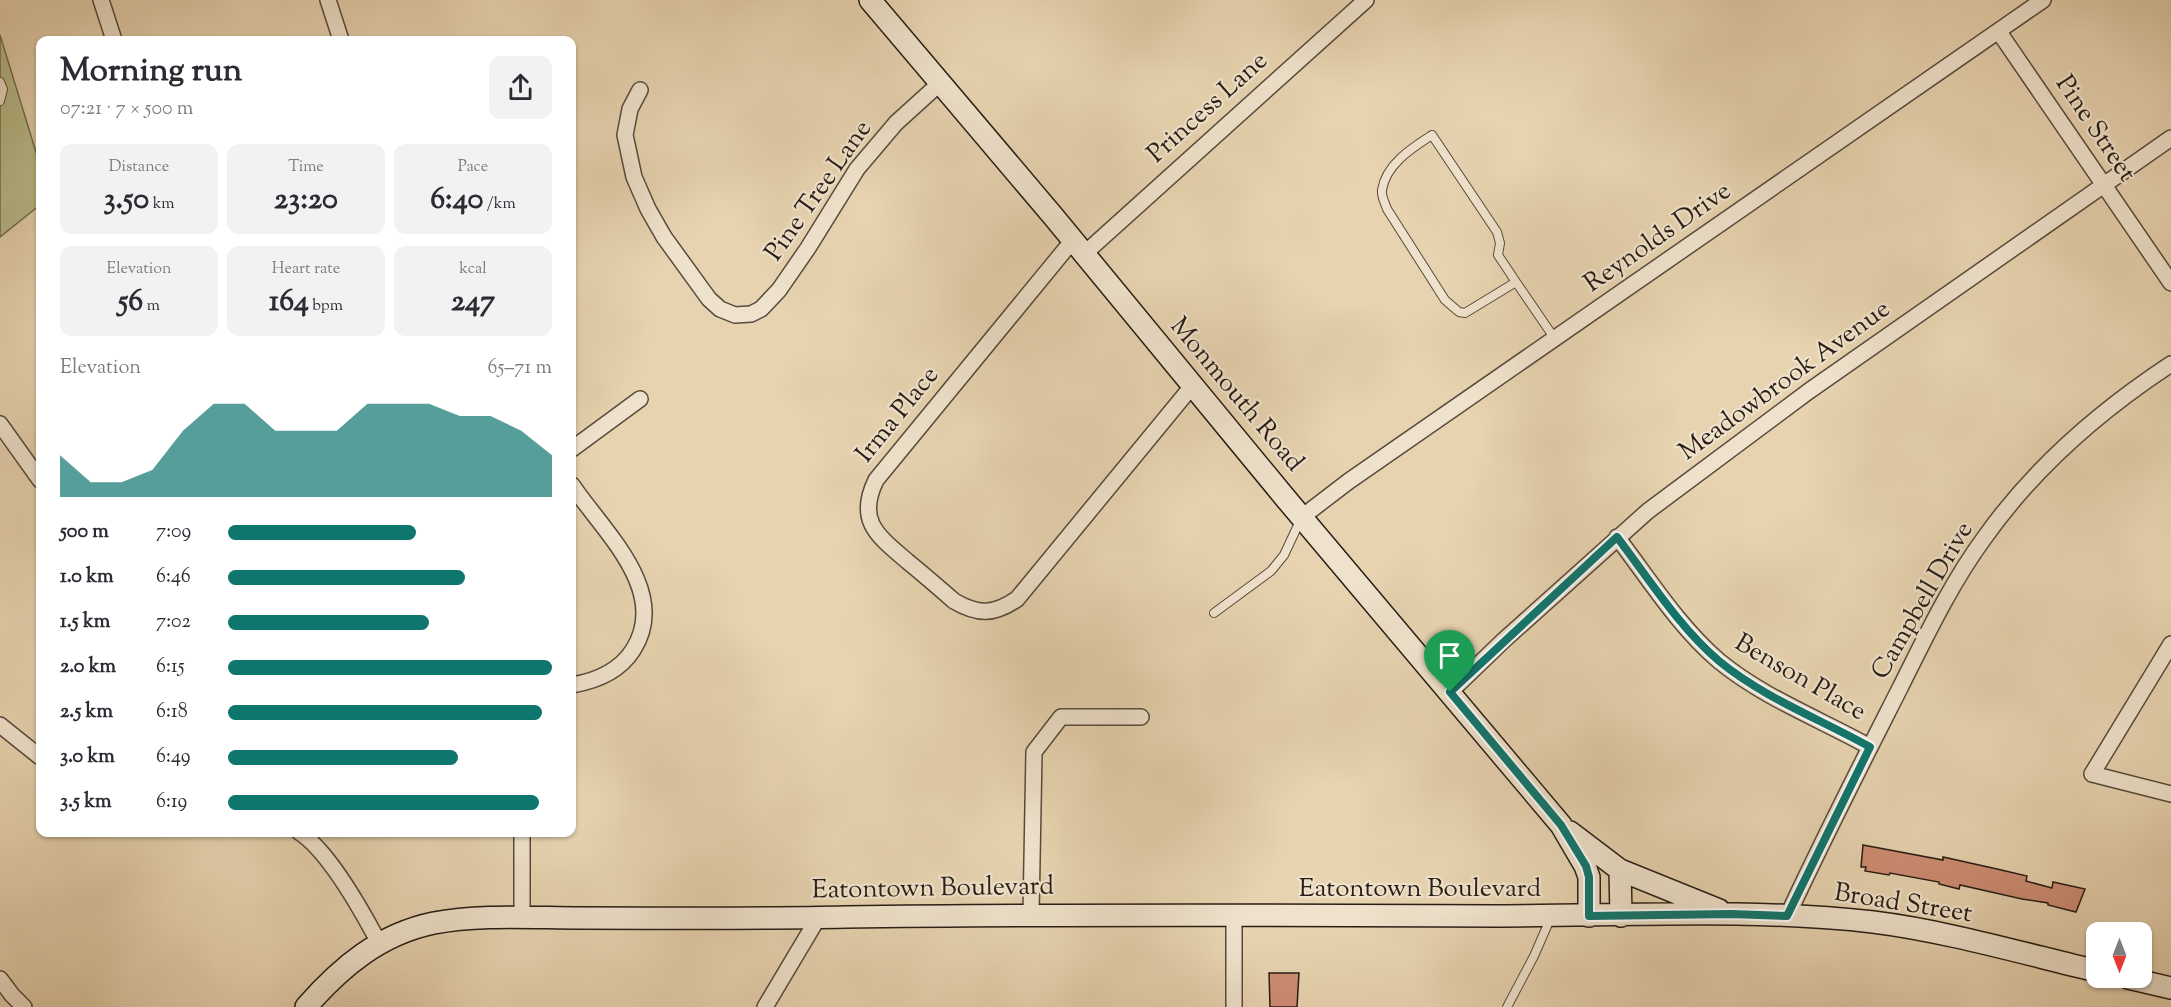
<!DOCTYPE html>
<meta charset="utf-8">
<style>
:root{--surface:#fff;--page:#f2f2f3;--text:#2b2b33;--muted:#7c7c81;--accent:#0f766e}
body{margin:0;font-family:"Sorts Mill Goudy",serif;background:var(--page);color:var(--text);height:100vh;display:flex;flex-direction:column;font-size:22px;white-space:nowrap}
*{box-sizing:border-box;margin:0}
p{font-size:20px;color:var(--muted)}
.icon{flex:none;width:33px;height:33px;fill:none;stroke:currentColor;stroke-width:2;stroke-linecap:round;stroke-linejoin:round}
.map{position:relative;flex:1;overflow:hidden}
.sheet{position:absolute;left:36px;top:36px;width:540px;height:801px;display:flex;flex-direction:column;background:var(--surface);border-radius:12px;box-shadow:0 2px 4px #0004}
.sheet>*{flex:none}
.needle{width:39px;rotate:180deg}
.tools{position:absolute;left:2086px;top:922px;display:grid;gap:12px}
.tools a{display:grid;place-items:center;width:66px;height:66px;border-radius:12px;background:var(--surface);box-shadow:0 2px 4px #0004;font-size:30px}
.pin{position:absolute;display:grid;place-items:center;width:51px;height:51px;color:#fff;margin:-62px -26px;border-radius:50% 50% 50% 0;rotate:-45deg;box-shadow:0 0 6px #0007}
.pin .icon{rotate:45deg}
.round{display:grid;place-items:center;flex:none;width:63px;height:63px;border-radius:12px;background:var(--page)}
.summary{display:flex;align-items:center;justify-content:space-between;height:102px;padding:0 24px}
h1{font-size:33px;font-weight:700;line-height:45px}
.figures{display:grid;grid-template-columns:repeat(3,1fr);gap:9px;height:102px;padding:6px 24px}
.figures div{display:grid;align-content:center;border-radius:12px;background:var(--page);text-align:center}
.figures b{font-size:30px;font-weight:700}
.figures small{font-size:16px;font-weight:400}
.figures p{font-size:16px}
.chart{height:168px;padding:12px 24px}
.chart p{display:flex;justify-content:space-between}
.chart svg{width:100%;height:108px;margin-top:6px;fill:var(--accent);opacity:.7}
ul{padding:0 24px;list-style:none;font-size:20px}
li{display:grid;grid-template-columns:96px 72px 1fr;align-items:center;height:45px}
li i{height:15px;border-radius:8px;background:var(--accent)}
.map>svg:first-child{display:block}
.green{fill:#b8bc8a;stroke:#706c50;stroke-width:1.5}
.building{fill:#ce8d74;stroke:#271d15;stroke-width:1.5}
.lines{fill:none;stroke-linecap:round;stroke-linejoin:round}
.lane-casing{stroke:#574a3c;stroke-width:10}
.street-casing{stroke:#574a3c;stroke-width:18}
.secondary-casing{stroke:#271d15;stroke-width:24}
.lane{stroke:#efe2cc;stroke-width:8}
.street{stroke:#efe2cc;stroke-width:15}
.secondary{stroke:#efe2cc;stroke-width:21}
.route-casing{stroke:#fff;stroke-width:12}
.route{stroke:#0f766e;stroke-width:8}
.labels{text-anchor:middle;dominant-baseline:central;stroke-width:4.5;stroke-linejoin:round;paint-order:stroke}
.street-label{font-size:26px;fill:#271d15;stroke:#efe2cc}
</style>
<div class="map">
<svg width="2171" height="1007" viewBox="0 0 2171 1007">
<rect width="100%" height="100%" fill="#e7d3b0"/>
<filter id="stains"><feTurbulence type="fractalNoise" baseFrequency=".00333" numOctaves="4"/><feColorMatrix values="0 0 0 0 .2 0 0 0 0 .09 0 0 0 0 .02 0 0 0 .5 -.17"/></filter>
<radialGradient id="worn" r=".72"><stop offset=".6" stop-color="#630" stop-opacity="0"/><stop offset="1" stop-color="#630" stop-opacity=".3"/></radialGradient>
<!-- green -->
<path class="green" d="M 0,35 L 40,165 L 40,205 L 0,237 Z"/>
<!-- building -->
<path class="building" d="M 1863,845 L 1943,860 L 1943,857 L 1997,869 L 2027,876 L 2026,881 L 2052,888 L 2053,882 L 2085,889 L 2076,912 L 2048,905 L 2048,903 L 2022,899 L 1960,885 L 1959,889 L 1939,884 L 1939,882 L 1890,873 L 1889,875 L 1865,871 L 1866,867 L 1861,867 Z
M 1269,973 L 1299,973 L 1297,1007 L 1270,1007 Z"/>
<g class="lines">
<defs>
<path id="lane" d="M 0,82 L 3,89 L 0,101
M 1516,282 L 1498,255 L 1500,243 L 1497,232 L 1432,135 C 1412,148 1386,164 1382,190 C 1381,196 1385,203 1387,209 L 1445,300 L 1459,312 L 1465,313 L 1516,282 L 1555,339
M 1214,613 L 1271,571 L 1284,555 L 1300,521
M 1507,1007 L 1534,956 L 1551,917"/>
<path id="street" d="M 101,0 L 114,40
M 328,0 L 341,40
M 1999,32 L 2171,283
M 640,90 L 630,109 L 625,135 L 634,177 L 648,209 L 664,237 L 709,299 L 720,309 L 735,315 L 751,314 L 761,309 L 779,290 L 808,248 L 857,169 L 896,123 L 939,84
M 1073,240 L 876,480 C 856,521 878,536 907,561 C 923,574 938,587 954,601 C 978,615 994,615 1017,599 L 1193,385
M 1084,254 L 1366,0
M 0,424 L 40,480
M 572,449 L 640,399
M 572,485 C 602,530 671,591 633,650 C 619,672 596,681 572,685
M 1302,517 L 1349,481 L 2043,0
M 1617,537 C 1649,579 1679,627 1719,661 C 1764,698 1820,719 1870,747
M 2171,644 L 2092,774 L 2171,794
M 1450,692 L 1504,640 L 1648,511 L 1809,391 L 2171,138
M 0,725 L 40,757
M 299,832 C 329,851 362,911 379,943
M 1031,914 L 1034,752 L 1061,717 L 1141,717
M 1787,917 C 1823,839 1862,763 1900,688 C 1926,636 1951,583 1985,537 C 2034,468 2101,410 2171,364
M 522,918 L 522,832
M 0,979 L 12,995 L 24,1007
M 765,1007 L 818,918
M 1234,1007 L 1234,915"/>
<path id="secondary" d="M 870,0 L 1053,216 L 1287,500 L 1561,825 L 1585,866 L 1589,877 L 1589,916
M 1570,832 L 1620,870 L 1719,910
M 1620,870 L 1621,916
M 2128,978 L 2171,988
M 306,1007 C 341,967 380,934 434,923 C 478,914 535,918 580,918 C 669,918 758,919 846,917 C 1063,914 1280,915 1497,916 C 1622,916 1749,908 1873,922 C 1946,931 2025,954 2097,971"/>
</defs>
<!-- lane casing -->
<use href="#lane" class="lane-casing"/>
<!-- street casing -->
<use href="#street" class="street-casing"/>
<!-- secondary casing -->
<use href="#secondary" class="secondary-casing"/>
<!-- lane -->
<use href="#lane" class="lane"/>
<!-- street -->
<use href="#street" class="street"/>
<!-- secondary -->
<use href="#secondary" class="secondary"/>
</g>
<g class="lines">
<defs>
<path id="route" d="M 1617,537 C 1649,579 1679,627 1719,661 C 1764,698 1820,719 1870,747 L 1787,916 L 1731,914 L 1589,916 L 1589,877 L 1586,866 L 1561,825 L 1450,692 Z"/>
</defs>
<!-- route casing -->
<use href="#route" class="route-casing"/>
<!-- route -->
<use href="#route" class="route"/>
</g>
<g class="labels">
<!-- street labels -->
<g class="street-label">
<text transform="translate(1208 108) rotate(-42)">Princess Lane</text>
<text transform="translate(2095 129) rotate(56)">Pine Street</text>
<text transform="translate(819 191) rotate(-55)">Pine Tree Lane</text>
<text transform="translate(1658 238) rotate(-35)">Reynolds Drive</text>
<text transform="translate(1785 381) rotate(-36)">Meadowbrook Avenue</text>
<text transform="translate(1236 395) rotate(50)">Monmouth Road</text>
<text transform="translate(898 415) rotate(-51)">Irma Place</text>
<text transform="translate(1923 601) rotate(-60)">Campbell Drive</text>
<text transform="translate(1800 678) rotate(30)">Benson Place</text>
<text transform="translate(933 889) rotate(-1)">Eatontown Boulevard</text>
<text x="1420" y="889">Eatontown Boulevard</text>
<text transform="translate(1903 904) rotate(9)">Broad Street</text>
</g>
</g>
<rect width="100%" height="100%" filter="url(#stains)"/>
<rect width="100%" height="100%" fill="url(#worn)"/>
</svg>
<div class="tools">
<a><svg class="needle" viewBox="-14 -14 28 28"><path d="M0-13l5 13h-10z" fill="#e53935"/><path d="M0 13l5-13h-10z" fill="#7c7c81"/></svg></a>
</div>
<div class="pin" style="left:1450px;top:692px;background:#1e9e55"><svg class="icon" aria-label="arrive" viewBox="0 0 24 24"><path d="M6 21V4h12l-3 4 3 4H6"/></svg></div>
<section class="sheet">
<div class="summary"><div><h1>Morning run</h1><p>07:21 · 7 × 500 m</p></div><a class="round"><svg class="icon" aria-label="share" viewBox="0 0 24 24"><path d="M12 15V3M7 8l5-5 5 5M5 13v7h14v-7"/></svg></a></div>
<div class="figures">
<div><p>Distance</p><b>3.50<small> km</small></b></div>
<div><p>Time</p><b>23:20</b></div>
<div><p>Pace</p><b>6:40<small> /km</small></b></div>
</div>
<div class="figures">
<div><p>Elevation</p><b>56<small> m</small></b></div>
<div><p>Heart rate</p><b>164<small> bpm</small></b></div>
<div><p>kcal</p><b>247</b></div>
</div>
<div class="chart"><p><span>Elevation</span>65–71 m</p>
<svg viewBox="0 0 160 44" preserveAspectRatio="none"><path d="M0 44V27L10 38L20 38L30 33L40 17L50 6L60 6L70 17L80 17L90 17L100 6L110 6L120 6L130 11L140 11L150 17L160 27V44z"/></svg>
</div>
<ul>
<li><b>500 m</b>7:09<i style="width:58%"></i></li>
<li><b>1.0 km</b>6:46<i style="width:73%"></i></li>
<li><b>1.5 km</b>7:02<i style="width:62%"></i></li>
<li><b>2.0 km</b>6:15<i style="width:100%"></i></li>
<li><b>2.5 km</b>6:18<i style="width:97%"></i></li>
<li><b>3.0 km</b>6:49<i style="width:71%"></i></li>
<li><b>3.5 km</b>6:19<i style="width:96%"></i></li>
</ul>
</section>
</div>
